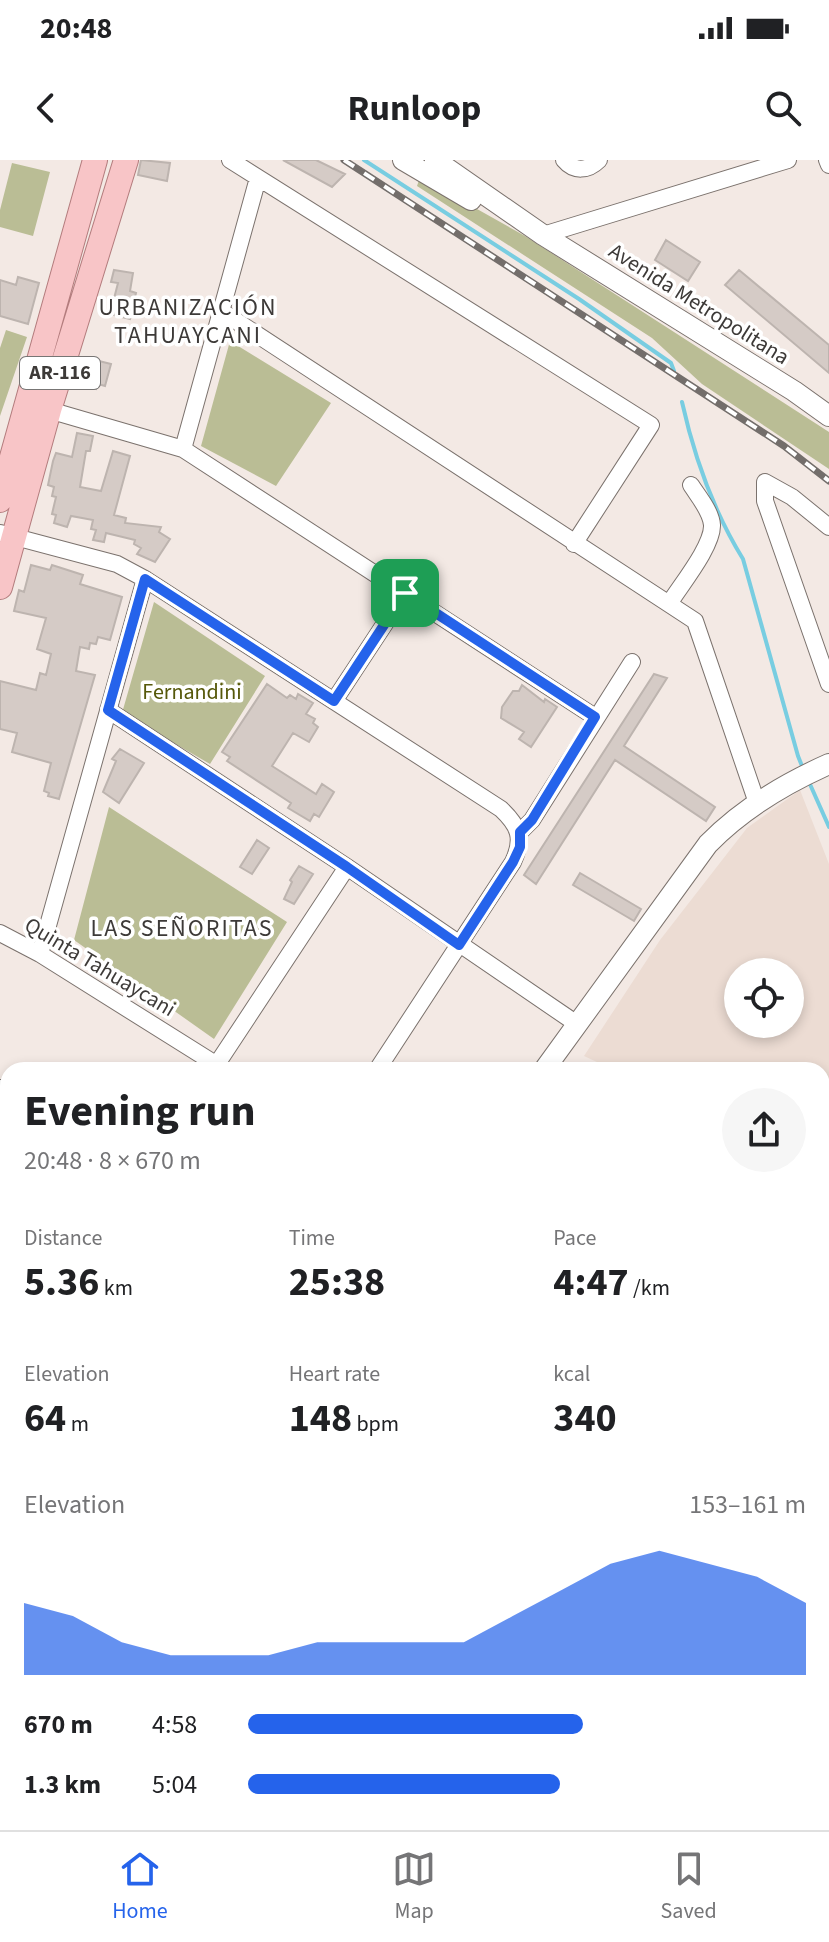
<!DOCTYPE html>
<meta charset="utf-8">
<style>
:root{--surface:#fff;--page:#f6f6f6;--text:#202124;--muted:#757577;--line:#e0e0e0;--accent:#2563eb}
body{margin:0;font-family:"Source Sans 3",sans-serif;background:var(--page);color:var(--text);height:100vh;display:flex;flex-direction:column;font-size:30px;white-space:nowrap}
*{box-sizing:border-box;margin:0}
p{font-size:26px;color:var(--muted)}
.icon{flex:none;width:44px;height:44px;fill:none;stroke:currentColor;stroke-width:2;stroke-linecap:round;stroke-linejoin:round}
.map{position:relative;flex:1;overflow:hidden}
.details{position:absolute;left:0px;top:902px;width:830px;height:768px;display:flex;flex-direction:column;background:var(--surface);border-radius:24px 24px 0 0;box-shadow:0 4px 12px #0003}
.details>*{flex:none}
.controls{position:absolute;left:724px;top:798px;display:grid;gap:16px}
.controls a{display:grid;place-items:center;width:80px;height:80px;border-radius:50%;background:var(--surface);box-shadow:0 4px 12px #0003;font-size:40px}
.pin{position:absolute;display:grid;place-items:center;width:68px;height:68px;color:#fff;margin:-34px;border-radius:16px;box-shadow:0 4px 12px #0006}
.round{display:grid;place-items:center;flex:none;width:84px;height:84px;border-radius:42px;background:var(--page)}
.summary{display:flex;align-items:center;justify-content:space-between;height:136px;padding:0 24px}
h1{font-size:44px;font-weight:700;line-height:60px}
.figures{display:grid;grid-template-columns:repeat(3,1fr);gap:12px;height:136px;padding:8px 24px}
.figures div{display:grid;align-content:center}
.figures b{font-size:40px;font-weight:700}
.figures small{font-size:22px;font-weight:400}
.figures p{font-size:22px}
.chart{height:224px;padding:16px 24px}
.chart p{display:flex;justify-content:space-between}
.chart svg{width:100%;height:144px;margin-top:8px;fill:var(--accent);opacity:.7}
ul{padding:0 24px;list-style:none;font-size:26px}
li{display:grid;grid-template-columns:128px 96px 1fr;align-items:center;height:60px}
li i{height:20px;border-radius:10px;background:var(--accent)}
.status{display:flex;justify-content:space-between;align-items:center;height:56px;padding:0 40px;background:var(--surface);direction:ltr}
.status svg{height:22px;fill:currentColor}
header{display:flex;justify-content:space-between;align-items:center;height:104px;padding:0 24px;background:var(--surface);font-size:36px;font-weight:700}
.menu{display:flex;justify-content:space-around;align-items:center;height:112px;border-top:2px solid var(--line);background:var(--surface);font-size:22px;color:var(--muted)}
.menu a{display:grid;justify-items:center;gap:4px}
.menu .active{color:var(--accent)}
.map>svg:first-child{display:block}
.built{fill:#ecdcd3;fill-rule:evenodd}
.green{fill:#babd95}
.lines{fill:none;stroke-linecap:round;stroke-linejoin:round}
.stream{stroke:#78cde1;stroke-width:4}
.building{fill:#d5cbc6;stroke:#bdb4af;stroke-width:2}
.minor-casing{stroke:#7b726d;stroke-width:18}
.tertiary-casing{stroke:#7b726d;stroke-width:22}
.primary-casing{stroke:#b37c7d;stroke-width:26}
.minor{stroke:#fff;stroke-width:16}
.tertiary{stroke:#fff;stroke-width:20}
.primary{stroke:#f8c5c7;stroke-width:24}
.rail-casing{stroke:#736e6b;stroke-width:7}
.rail{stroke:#fff;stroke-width:4;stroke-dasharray:12;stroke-linecap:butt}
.route-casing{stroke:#fff;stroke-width:16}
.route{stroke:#2563eb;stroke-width:10}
.labels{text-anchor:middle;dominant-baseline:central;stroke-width:7;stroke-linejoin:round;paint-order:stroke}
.shield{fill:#fff;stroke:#777574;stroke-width:2}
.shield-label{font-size:20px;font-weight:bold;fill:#3d3a38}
.street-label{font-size:22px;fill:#3d3a38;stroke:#fff}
.park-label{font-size:22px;fill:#56580a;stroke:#fff}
.neighbourhood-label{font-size:24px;letter-spacing:2px;fill:#3d3a38;stroke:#fff}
</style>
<div class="status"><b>20:48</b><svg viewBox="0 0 49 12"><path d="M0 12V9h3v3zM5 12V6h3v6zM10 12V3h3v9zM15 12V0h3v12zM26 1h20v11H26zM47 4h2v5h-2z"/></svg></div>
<header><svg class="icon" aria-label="back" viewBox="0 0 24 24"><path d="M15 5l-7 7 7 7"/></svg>Runloop<svg class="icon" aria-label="search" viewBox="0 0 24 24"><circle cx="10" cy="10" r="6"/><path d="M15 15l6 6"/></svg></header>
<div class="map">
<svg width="829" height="1670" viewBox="0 0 829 1670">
<rect width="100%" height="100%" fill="#f3e9e4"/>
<!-- built -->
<path class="built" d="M 800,630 L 829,704 L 829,1109 L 822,1103 L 822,910 L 614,910 L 584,896 L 660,780 L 747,668 ZM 738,812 L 790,812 L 790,864 L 738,864 Z
M 829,1368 L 829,1670 L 22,1670 L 20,1662 L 822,1662 L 822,1371 Z"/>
<!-- green -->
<path class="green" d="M 12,3 L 50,12 L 33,76 L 0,67 L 0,50 Z
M 420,17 L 525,76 L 829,272 L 829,309 L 702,224 L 652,178 L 417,26 Z
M 6,170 L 27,177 L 0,256 L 0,188 Z
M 230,181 L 331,243 L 276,326 L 201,286 Z
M 154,442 L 265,516 L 210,604 L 122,553 Z
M 109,647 L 287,762 L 214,879 L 74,780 Z"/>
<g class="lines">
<!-- stream -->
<path class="stream" d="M 364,0 L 579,139 L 671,203 L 674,211
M 682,242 C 694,296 714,352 743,399 L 798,596 L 804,611
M 809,622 L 829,667"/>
</g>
<!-- building -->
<path class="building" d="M 141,0 L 170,3 L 167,21 L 138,15 Z
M 283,0 L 316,0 L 345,14 L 332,27 Z
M 666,80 L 700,102 L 688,121 L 655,100 Z
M 114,110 L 133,113 L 130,131 L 136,133 L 130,159 L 110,154 L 118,123 L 111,122 Z
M 739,110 L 829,185 L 829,213 L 725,125 Z
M 18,117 L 39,123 L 28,164 L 0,156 L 0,120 L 16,125 Z
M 91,199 L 111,204 L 105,226 L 98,224 L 96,229 L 83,225 Z
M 77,273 L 93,276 L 90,291 L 86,291 L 80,327 L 101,331 L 113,291 L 130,296 L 114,355 L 126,358 L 125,363 L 161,367 L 159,372 L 170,379 L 155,402 L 137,394 L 141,388 L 134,384 L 135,380 L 106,373 L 104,382 L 93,380 L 96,370 L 91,369 L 93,360 L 71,356 L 67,367 L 54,363 L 56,355 L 52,354 L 56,337 L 52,336 L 54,327 L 48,325 L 53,301 L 56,293 L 72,297 Z
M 31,405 L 50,410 L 52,405 L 83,415 L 80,424 L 122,437 L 110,480 L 98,477 L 96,484 L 90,483 L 89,489 L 80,487 L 76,511 L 95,515 L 59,639 L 48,636 L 49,633 L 44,631 L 51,603 L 12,592 L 17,573 L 0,569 L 0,521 L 36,530 L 40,513 L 46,515 L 51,494 L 37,489 L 46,458 L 14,451 L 19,430 L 24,432 Z
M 654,514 L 667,518 L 624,586 L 715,647 L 706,661 L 615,600 L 536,724 L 524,715 Z
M 267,524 L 287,538 L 290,535 L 296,539 L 298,534 L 313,543 L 306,554 L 315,559 L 313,563 L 318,567 L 309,582 L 293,573 L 272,606 L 316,634 L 322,624 L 334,632 L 319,657 L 314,654 L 310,661 L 288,648 L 291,643 L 227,601 L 230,597 L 222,592 Z
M 522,525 L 544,542 L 545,539 L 557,547 L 531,587 L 519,579 L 524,572 L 501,558 L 502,547 L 513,531 L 519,531 Z
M 120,589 L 144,603 L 119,643 L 103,632 L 116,601 L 112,599 Z
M 257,680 L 269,688 L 252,714 L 240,707 Z
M 299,706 L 313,714 L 294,744 L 284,739 L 292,722 L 290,720 Z
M 580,713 L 641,749 L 634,761 L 573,725 Z"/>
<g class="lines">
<defs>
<path id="minor" d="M 230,0 L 651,265 L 574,384
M 564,0 C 574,12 588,11 599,0
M 827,0 L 829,5
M 543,75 L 788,0
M 221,151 L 695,461 L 757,643
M 42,248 L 183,289 L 595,557
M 183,289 L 258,18
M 829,367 L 792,337 L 765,322 L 765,341 L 829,524
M 0,373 L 117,404 L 145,419 L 501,649 C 519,666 524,678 513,702 L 377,910
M 669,444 C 680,426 713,386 712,365 C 711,351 698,336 691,325
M 334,541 L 405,433
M 108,550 L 347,707 L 577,864
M 520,672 L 532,660 L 632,502
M 0,773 L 40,794 L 217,905
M 40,794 L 145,419
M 213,910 L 347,707
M 0,928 L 8,933
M 0,1051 L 8,1055
M 0,1081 L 8,1084"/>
<path id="tertiary" d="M 403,0 L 471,40
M 435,0 L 543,75 L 794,231 L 829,256
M 544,910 L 708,684 C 742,649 784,624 829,604
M 0,1535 L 8,1530"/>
<path id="primary" d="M 0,340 L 95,0
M 0,427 L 49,250 L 126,0"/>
</defs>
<!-- minor casing -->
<use href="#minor" class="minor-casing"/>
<!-- tertiary casing -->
<use href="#tertiary" class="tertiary-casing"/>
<!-- primary casing -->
<use href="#primary" class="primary-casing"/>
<!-- minor -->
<use href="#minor" class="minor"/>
<!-- tertiary -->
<use href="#tertiary" class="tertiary"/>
<!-- primary -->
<use href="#primary" class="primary"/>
<defs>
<path id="rail" d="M 344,0 L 784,286 L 829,321
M 822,1565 L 829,1565"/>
</defs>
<!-- rail casing -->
<use href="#rail" class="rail-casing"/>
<!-- rail -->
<use href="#rail" class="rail"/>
</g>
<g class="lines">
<defs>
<path id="route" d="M 145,419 L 334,541 L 405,433 L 595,557 L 532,660 L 520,672 L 520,687 L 513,702 L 459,785 L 347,707 L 108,550 Z"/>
</defs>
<!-- route casing -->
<use href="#route" class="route-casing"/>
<!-- route -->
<use href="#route" class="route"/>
</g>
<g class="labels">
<!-- shield labels -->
<rect class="shield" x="20" y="197" width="80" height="32" rx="6"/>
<g class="shield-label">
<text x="60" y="213">AR-116</text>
</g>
<!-- street labels -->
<g class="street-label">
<text transform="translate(699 144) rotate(32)">Avenida Metropolitana</text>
<text transform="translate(100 807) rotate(31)">Quinta Tahuaycani</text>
</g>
<!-- park labels -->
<g class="park-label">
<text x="192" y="532">Fernandini</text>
</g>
<!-- neighbourhood labels -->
<g class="neighbourhood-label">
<text x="188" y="147">URBANIZACIÓN<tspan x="188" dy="28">TAHUAYCANI</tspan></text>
<text x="182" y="768">LAS SEÑORITAS</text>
</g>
</g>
</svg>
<div class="controls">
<a><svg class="icon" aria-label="locate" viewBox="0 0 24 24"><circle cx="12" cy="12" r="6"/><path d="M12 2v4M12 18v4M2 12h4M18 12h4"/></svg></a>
</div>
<div class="pin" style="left:405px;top:433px;background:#1e9e55"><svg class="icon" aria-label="arrive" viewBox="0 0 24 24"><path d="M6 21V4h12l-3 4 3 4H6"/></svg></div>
<section class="details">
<div class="summary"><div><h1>Evening run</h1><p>20:48 · 8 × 670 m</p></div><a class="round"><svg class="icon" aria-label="share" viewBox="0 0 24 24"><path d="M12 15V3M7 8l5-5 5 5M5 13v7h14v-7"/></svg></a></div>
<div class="figures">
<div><p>Distance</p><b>5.36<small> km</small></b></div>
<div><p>Time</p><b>25:38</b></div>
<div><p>Pace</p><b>4:47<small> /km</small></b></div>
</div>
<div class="figures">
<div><p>Elevation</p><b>64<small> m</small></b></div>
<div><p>Heart rate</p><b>148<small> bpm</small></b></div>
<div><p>kcal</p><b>340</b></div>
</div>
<div class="chart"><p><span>Elevation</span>153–161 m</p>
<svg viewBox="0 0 160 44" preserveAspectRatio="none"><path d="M0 44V22L10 26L20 34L30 38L40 38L50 38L60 34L70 34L80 34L90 34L100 26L110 18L120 10L130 6L140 10L150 14L160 22V44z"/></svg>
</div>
<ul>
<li><b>670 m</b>4:58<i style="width:60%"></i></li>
<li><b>1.3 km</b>5:04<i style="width:56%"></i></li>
</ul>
</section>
</div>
<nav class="menu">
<a class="active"><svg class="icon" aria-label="home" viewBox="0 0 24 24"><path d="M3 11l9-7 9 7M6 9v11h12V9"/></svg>Home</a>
<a><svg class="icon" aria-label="map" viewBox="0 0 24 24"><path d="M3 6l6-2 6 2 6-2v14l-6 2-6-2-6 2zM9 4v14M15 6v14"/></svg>Map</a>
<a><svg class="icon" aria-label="saved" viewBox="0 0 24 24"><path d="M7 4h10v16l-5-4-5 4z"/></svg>Saved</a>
</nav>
